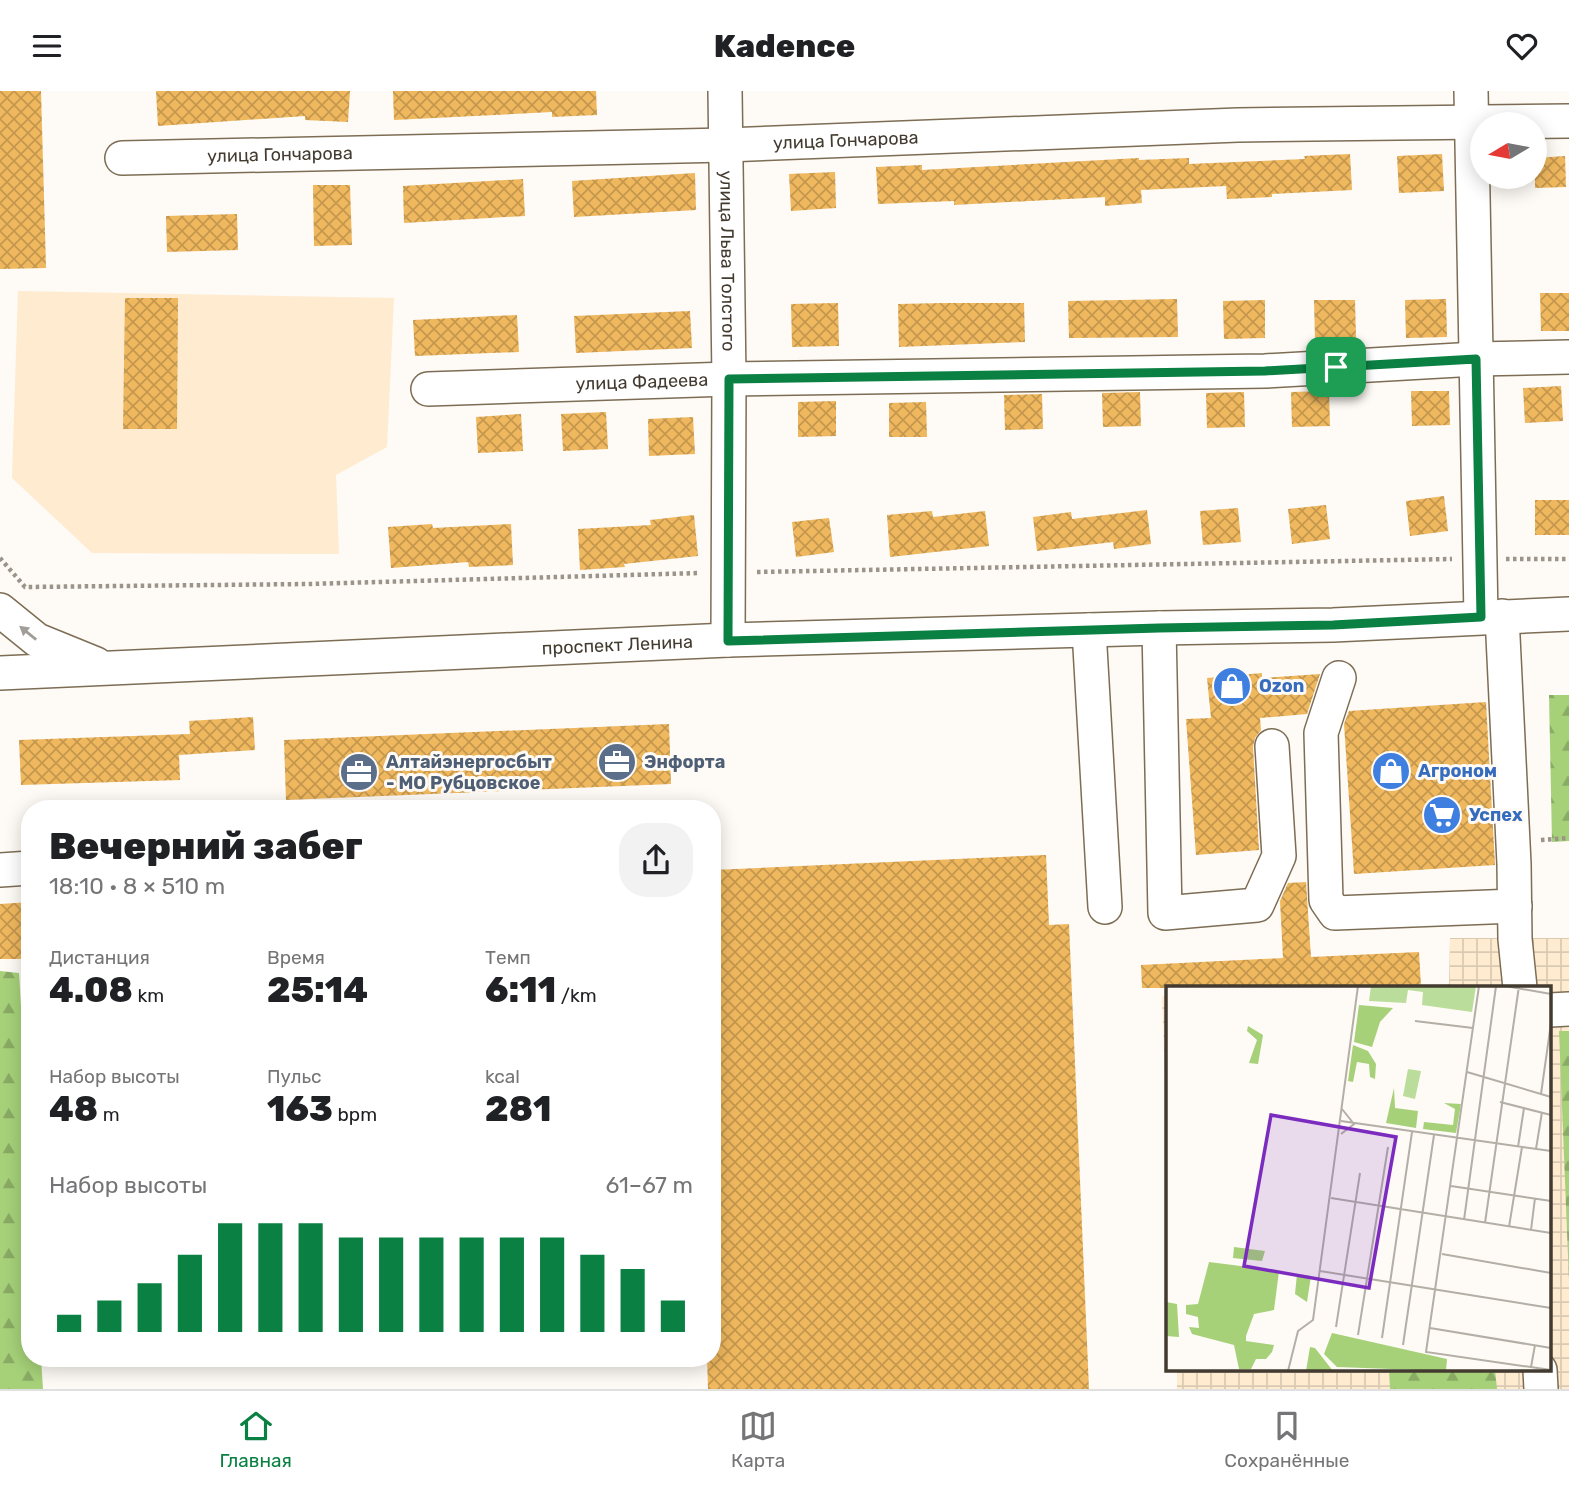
<!DOCTYPE html>
<html lang="ru">
<meta charset="utf-8">
<style>
:root{--surface:#fff;--page:#f2f2f2;--text:#202124;--muted:#757577;--line:#e0e0e0;--accent:#0b8043}
body{margin:0;font-family:Rubik,sans-serif;background:var(--page);color:var(--text);height:100vh;display:flex;flex-direction:column;font-size:26px;white-space:nowrap}
*{box-sizing:border-box;margin:0}
p{font-size:23px;color:var(--muted)}
.icon{flex:none;width:38px;height:38px;fill:none;stroke:currentColor;stroke-width:2;stroke-linecap:round;stroke-linejoin:round}
.map{position:relative;flex:1;overflow:hidden}
.side{position:absolute;left:21px;top:709px;width:700px;height:567px;display:flex;flex-direction:column;background:var(--surface);border-radius:28px;box-shadow:0 4px 18px #0003}
.side>*{flex:none}
.needle{width:46px;rotate:260deg}
.buttons{position:absolute;left:1470px;top:21px;display:grid;gap:14px}
.buttons a{display:grid;place-items:center;width:77px;height:77px;border-radius:50%;background:var(--surface);box-shadow:0 4px 18px #0003;font-size:35px}
.pin{position:absolute;display:grid;place-items:center;width:60px;height:60px;color:#fff;margin:-30px;border-radius:14px;box-shadow:0 4px 10px #0006}
.round{display:grid;place-items:center;flex:none;width:74px;height:74px;border-radius:28px;background:var(--page)}
.summary{display:flex;align-items:center;justify-content:space-between;height:119px;padding:0 28px}
h1{font-size:38px;font-weight:800;line-height:52px}
.metrics{display:grid;grid-template-columns:repeat(3,1fr);gap:10px;height:119px;padding:7px 28px}
.metrics div{display:grid;align-content:center}
.metrics b{font-size:35px;font-weight:800}
.metrics small{font-size:19px;font-weight:400}
.metrics p{font-size:19px}
.chart{height:196px;padding:14px 28px}
.chart p{display:flex;justify-content:space-between}
.chart svg{width:100%;height:126px;margin-top:7px;stroke:var(--accent);stroke-width:6}
header{display:flex;justify-content:space-between;align-items:center;height:91px;padding:0 28px;background:var(--surface);font-size:32px;font-weight:800}
.dock{display:flex;justify-content:space-around;align-items:center;height:98px;border-top:2px solid var(--line);background:var(--surface);font-size:19px;color:var(--muted)}
.dock a{display:grid;justify-items:center;gap:4px}
.dock .current{color:var(--accent)}
.map>svg:first-child{display:block}
.built{fill:#feebd0}
.industrial{fill:url(#industrial-grid)}
.forest{fill:url(#forest-firs)}
.building{fill:url(#building-cross-hatch)}
.lines{fill:none;stroke-linecap:round;stroke-linejoin:round}
.minor-casing{stroke:#7d6d55;stroke-width:36}
.path{stroke:#9a948b;stroke-width:4.5;stroke-dasharray:3.5 3.5;stroke-linecap:butt}
.minor{stroke:#fff;stroke-width:33}
.oneway{fill:#a19d98}
.route-casing{stroke:#fff;stroke-width:14}
.route{stroke:#0b8043;stroke-width:9}
.labels{text-anchor:middle;dominant-baseline:central;stroke-width:6;stroke-linejoin:round;paint-order:stroke}
.street-label{font-size:18px;fill:#433b30;stroke:#fefaf5}
.shop-label{font-size:18px;font-weight:bold;fill:#366cbe;stroke:#fefaf5;text-anchor:start}
.service-label{font-size:18px;font-weight:bold;fill:#4e5e75;stroke:#fefaf5;text-anchor:start}
.inset-road{fill:none;stroke:#b3aea6;stroke-width:2}
.view{fill:#7b2cbf;fill-opacity:0.15;stroke:#7b2cbf;stroke-width:3.5}
.inset-edge{fill:none;stroke:#433b30;stroke-width:3.5}
</style>
<header><svg class="icon" aria-label="menu" viewBox="0 0 24 24"><path d="M4 6h16M4 12h16M4 18h16"/></svg>Kadence<svg class="icon" aria-label="heart" viewBox="0 0 24 24"><path d="M12 20l-8-8c-3-5 5-10 8-4 3-6 11-1 8 4z"/></svg></header>
<div class="map">
<svg width="1569" height="1298" viewBox="0 0 1569 1298">
<defs>
<pattern id="industrial-grid" width="8" height="8" patternUnits="userSpaceOnUse" patternTransform="scale(1.75)"><rect width="8" height="8" fill="#feebd0"/><path d="M0 4h8M4 0v8" fill="none" stroke="#dbcab3"/></pattern>
<pattern id="forest-firs" width="22" height="20" patternUnits="userSpaceOnUse" patternTransform="scale(1.75)"><rect width="22" height="20" fill="#a6d179"/><path d="M5 1l3.5 6h-7zM16 11l3.5 6h-7z" fill="#89ab64"/></pattern>
<pattern id="building-cross-hatch" width="8" height="8" patternUnits="userSpaceOnUse" patternTransform="scale(1.75)"><rect width="8" height="8" fill="#f0b85e"/><path d="M0 0l8 8M0 8l8-8" fill="none" stroke="#c4974e"/></pattern>
</defs>
<rect width="100%" height="100%" fill="#fefaf5"/>
<!-- built -->
<path class="built" d="M 18,200 L 394,207 L 387,356 L 336,384 L 339,463 L 92,462 L 12,387 Z"/>
<!-- industrial -->
<path class="industrial" d="M 1450,847 L 1569,847 L 1569,1298 L 1177,1298 L 1177,1279 L 1550,1279 L 1550,897 L 1370,897 L 1449,893 Z
M 1162,905 L 1168,905 L 1168,1072 Z"/>
<!-- forest -->
<path class="forest" d="M 1549,604 L 1569,604 L 1569,750 L 1552,751 Z
M 0,880 L 19,882 L 30,1067 L 30,1267 L 41,1267 L 43,1298 L 0,1298 Z
M 1559,940 L 1569,940 L 1569,1190 Z
M 1389,1279 L 1495,1279 L 1497,1298 L 1390,1298 Z"/>
<!-- building -->
<path class="building" d="M 0,0 L 41,0 L 46,177 L 0,178 Z
M 156,0 L 350,0 L 348,31 L 305,29 L 305,25 L 158,35 Z
M 393,0 L 596,0 L 597,24 L 552,26 L 552,21 L 394,29 Z
M 1350,63 L 1352,99 L 1272,103 L 1272,106 L 1227,108 L 1226,95 L 1141,99 L 1142,112 L 1105,115 L 1105,106 L 954,114 L 954,110 L 878,113 L 876,76 L 922,74 L 922,79 L 1139,67 L 1139,69 L 1189,67 L 1189,73 L 1305,68 L 1304,65 Z
M 1442,63 L 1444,100 L 1399,102 L 1397,65 Z
M 1565,65 L 1566,96 L 1535,97 L 1535,67 Z
M 835,81 L 836,117 L 791,120 L 789,83 Z
M 695,82 L 696,119 L 574,126 L 572,90 Z
M 523,88 L 525,125 L 404,132 L 403,95 Z
M 313,94 L 350,94 L 352,154 L 314,155 Z
M 237,123 L 238,159 L 167,161 L 166,125 Z
M 1540,202 L 1569,202 L 1569,240 L 1541,240 Z
M 125,207 L 178,207 L 177,338 L 123,338 Z
M 1177,208 L 1178,246 L 1069,247 L 1068,210 Z
M 1446,208 L 1447,246 L 1406,247 L 1405,209 Z
M 1265,209 L 1265,247 L 1224,248 L 1223,210 Z
M 1314,209 L 1355,209 L 1356,247 L 1315,247 Z
M 838,212 L 839,255 L 792,256 L 791,213 Z
M 944,212 L 1024,212 L 1025,251 L 899,256 L 898,213 Z
M 690,220 L 692,257 L 576,262 L 574,225 Z
M 517,224 L 519,261 L 415,265 L 413,229 Z
M 1561,295 L 1563,330 L 1525,332 L 1523,297 Z
M 1329,300 L 1330,335 L 1292,336 L 1291,301 Z
M 1411,300 L 1449,300 L 1450,334 L 1412,335 Z
M 1140,301 L 1141,335 L 1103,336 L 1102,302 Z
M 1244,301 L 1245,336 L 1207,337 L 1206,302 Z
M 1042,303 L 1043,338 L 1005,339 L 1004,304 Z
M 836,310 L 836,345 L 798,346 L 798,311 Z
M 926,311 L 927,346 L 889,346 L 889,312 Z
M 606,321 L 608,358 L 563,360 L 561,323 Z
M 521,323 L 523,360 L 478,362 L 476,326 Z
M 693,326 L 695,363 L 649,365 L 648,328 Z
M 1444,405 L 1448,440 L 1410,445 L 1406,410 Z
M 1535,409 L 1569,409 L 1569,444 L 1535,444 Z
M 1326,414 L 1330,448 L 1292,453 L 1288,418 Z
M 1238,417 L 1241,451 L 1203,454 L 1200,420 Z
M 1147,419 L 1151,453 L 1114,458 L 1113,451 L 1037,460 L 1033,426 L 1071,421 L 1072,428 Z
M 932,420 L 933,426 L 985,420 L 989,455 L 890,466 L 887,424 Z
M 694,424 L 698,465 L 624,473 L 625,476 L 580,479 L 578,438 L 651,434 L 650,429 Z
M 829,427 L 834,461 L 796,466 L 792,431 Z
M 432,433 L 433,437 L 511,433 L 513,474 L 469,476 L 468,471 L 391,477 L 388,436 Z
M 1262,582 L 1262,587 L 1320,583 L 1307,623 L 1260,627 L 1261,639 L 1255,647 L 1253,656 L 1259,759 L 1196,764 L 1186,628 L 1211,627 L 1207,587 Z
M 1486,611 L 1495,774 L 1354,783 L 1344,633 L 1349,620 Z
M 253,626 L 255,659 L 179,664 L 180,689 L 21,694 L 19,649 L 190,643 L 189,630 Z
M 669,633 L 671,693 L 286,709 L 284,649 Z
M 1046,764 L 1049,834 L 1069,833 L 1089,1298 L 708,1298 L 707,1267 L 712,1267 L 712,779 Z
M 1306,791 L 1311,866 L 1419,861 L 1421,895 L 1370,897 L 1142,897 L 1141,874 L 1283,867 L 1280,810 L 1288,792 Z
M 30,811 L 30,868 L 0,868 L 0,813 Z"/>
<g class="lines">
<defs>
<g id="minor">
<path id="s1" d="M 725,0 L 729,288 L 728,549"/>
<path d="M 1471,0 L 1481,526"/>
<path id="s2" d="M 122,67 L 726,54 L 1238,34 L 1569,30"/>
<path id="s3" d="M 428,298 L 729,288 L 1265,280 L 1476,268 L 1569,266"/>
<path d="M 0,519 L 37,549 L 96,573"/>
<path d="M 1502,525 L 1514,773 L 1515,848 L 1520,897"/>
<path d="M 1159,537 L 1165,822 L 1257,814 L 1279,765 L 1272,655"/>
<path d="M 1089,539 L 1105,816"/>
<path id="s4" d="M 0,582 L 728,549 L 1159,537 L 1333,534 L 1569,523"/>
<path d="M 1339,587 L 1321,642 L 1326,809 L 1335,822 L 1515,815"/>
<path d="M 0,779 L 30,777"/>
<path d="M 1550,919 L 1569,918"/>
<path d="M 1540,1279 L 1541,1298"/>
</g>
</defs>
<!-- minor casing -->
<use href="#minor" class="minor-casing"/>
<!-- path -->
<path class="path" d="M 0,467 L 25,496 L 308,493 L 700,482
M 1506,468 L 1569,468
M 757,481 L 1452,468
M 1541,749 L 1569,747"/>
<!-- minor -->
<use href="#minor" class="minor"/>
</g>
<!-- one-way arrows -->
<defs><path id="oneway-solid" d="M-6-.8H1V-3.2L6.5 0L1 3.2V.8H-6Z" transform="scale(1.75)"/></defs>
<use class="oneway" href="#oneway-solid" transform="translate(28 542) rotate(-141)"/>
<g class="lines">
<defs>
<path id="route" d="M 1476,268 L 1481,526 L 1333,534 L 1159,537 L 728,550 L 729,288 L 1265,280 Z"/>
</defs>
<!-- route casing -->
<use href="#route" class="route-casing"/>
<!-- route -->
<use href="#route" class="route"/>
</g>
<!-- icons -->
<defs>
<symbol id="shop-disc" viewBox="-11 -11 22 22"><circle r="9.5" fill="#3f7fe0" stroke="#fefaf5"/><path d="M-5-2.5h2.3a2.7 3.5 0 0 1 5.4 0H5L5.5 6h-11ZM-1.5-2.5h3a1.5 2.3 0 0 0-3 0Z" fill="#fff"/></symbol>
<symbol id="office-disc" viewBox="-11 -11 22 22"><circle r="9.5" fill="#5c6f8a" stroke="#fefaf5"/><path d="M-6-3h4V-5.5h4V-3h4V5H-6ZM-1-4.5V-3h2v-1.5ZM-6 0V1H6V0Z" fill="#fff"/></symbol>
<symbol id="supermarket-disc" viewBox="-11 -11 22 22"><circle r="9.5" fill="#3f7fe0" stroke="#fefaf5"/><path d="M-6-5.5h2.5l.6 2H6L4.5 2H-2.5L-4.4-4H-6ZM-1.5 3.2a1.3 1.3 0 1 0 .1 0ZM3 3.2a1.3 1.3 0 1 0 .1 0Z" fill="#fff"/></symbol>
</defs>
<g fill-rule="evenodd">
<use href="#shop-disc" x="1210" y="573" width="44" height="44"/>
<use href="#office-disc" x="595" y="649" width="44" height="44"/>
<use href="#shop-disc" x="1369" y="658" width="44" height="44"/>
<use href="#office-disc" x="337" y="659" width="44" height="44"/>
<use href="#supermarket-disc" x="1420" y="702" width="44" height="44"/>
</g>
<g class="labels">
<!-- street labels -->
<g class="street-label">
<text stroke="none"><textPath href="#s2" startOffset="724">улица Гончарова</textPath></text>
<text stroke="none"><textPath href="#s2" startOffset="158">улица Гончарова</textPath></text>
<text stroke="none"><textPath href="#s1" startOffset="170">улица Льва Толстого</textPath></text>
<text stroke="none"><textPath href="#s3" startOffset="214">улица Фадеева</textPath></text>
<text stroke="none"><textPath href="#s4" startOffset="618">проспект Ленина</textPath></text>
</g>
<!-- shop labels -->
<g class="shop-label">
<text x="1259" y="595">Ozon</text>
<text x="1418" y="680">Агроном</text>
<text x="1469" y="724">Успех</text>
</g>
<!-- service labels -->
<g class="service-label">
<text x="386" y="671">Алтайэнергосбыт<tspan x="386" dy="21">- МО Рубцовское</tspan></text>
<text x="644" y="671">Энфорта</text>
</g>
</g>
<!-- overview -->
<g transform="translate(1166 895)">
<rect width="385" height="385" fill="#fefaf5"/>
<path d="M 205,0 L 310,0 L 306,26 L 256,19 L 257,6 L 242,4 L 240,17 L 203,15 ZM 242,83 L 255,85 L 249,113 L 237,110 Z" fill="#bbdd9b"/>
<path d="M 193,19 L 227,22 L 214,36 L 206,61 L 188,56 ZM 82,40 L 97,49 L 92,78 L 83,77 L 91,54 L 81,45 ZM 187,59 L 202,65 L 210,78 L 209,93 L 204,91 L 203,78 L 191,76 L 187,96 L 182,95 ZM 228,102 L 229,122 L 252,125 L 250,142 L 220,137 ZM 278,117 L 295,118 L 290,147 L 257,143 L 258,136 L 287,139 L 289,123 ZM 68,261 L 99,265 L 96,275 L 67,272 ZM 43,276 L 113,285 L 108,324 L 88,328 L 80,350 L 80,355 L 108,359 L 106,366 L 100,373 L 90,373 L 85,383 L 73,383 L 68,359 L 26,348 L 23,341 L 33,342 L 32,331 L 20,328 L 20,319 L 32,318 ZM 131,288 L 145,290 L 141,316 L 129,308 ZM 0,316 L 11,318 L 13,351 L 0,350 ZM 166,347 L 281,373 L 280,385 L 171,381 L 158,368 ZM 144,361 L 149,362 L 167,385 L 140,385 Z" fill="#a6d179"/>
<path class="inset-road" d="M 313,0 L 260,366 L 385,384M 339,0 L 385,8M 249,35 L 307,42M 301,86 L 385,111M 375,108 L 385,37M 334,116 L 385,129M 175,135 L 385,165M 175,148 L 188,138 L 176,123M 352,161 L 358,122M 370,163 L 376,126M 285,200 L 385,215M 165,212 L 385,247M 298,234 L 330,0M 319,237 L 353,0M 343,241 L 356,161M 365,244 L 369,212M 276,268 L 385,287M 154,285 L 385,322M 170,341 L 194,187M 264,342 L 385,362M 192,349 L 222,161M 216,352 L 246,146M 237,359 L 268,149M 365,381 L 369,359M 122,385 L 132,345 L 147,334 L 192,0"/>
<path class="view" d="M 105,129 L 230,151 L 203,302 L 78,280 Z"/>
<rect width="385" height="385" class="inset-edge"/>
</g>
</svg>
<div class="buttons">
<a><svg class="needle" viewBox="-14 -14 28 28"><path d="M0-13l5 13h-10z" fill="#e53935"/><path d="M0 13l5-13h-10z" fill="#757577"/></svg></a>
</div>
<div class="pin" style="left:1336px;top:276px;background:#1e9e55"><svg class="icon" aria-label="arrive" viewBox="0 0 24 24"><path d="M6 21V4h12l-3 4 3 4H6"/></svg></div>
<section class="side">
<div class="summary"><div><h1>Вечерний забег</h1><p>18:10 · 8 × 510 m</p></div><a class="round"><svg class="icon" aria-label="share" viewBox="0 0 24 24"><path d="M12 15V3M7 8l5-5 5 5M5 13v7h14v-7"/></svg></a></div>
<div class="metrics">
<div><p>Дистанция</p><b>4.08<small> km</small></b></div>
<div><p>Время</p><b>25:14</b></div>
<div><p>Темп</p><b>6:11<small> /km</small></b></div>
</div>
<div class="metrics">
<div><p>Набор высоты</p><b>48<small> m</small></b></div>
<div><p>Пульс</p><b>163<small> bpm</small></b></div>
<div><p>kcal</p><b>281</b></div>
</div>
<div class="chart"><p><span>Набор высоты</span>61–67 m</p>
<svg viewBox="0 0 160 44" preserveAspectRatio="none"><path d="M5 44V38M15 44V33M25 44V27M35 44V17M45 44V6M55 44V6M65 44V6M75 44V11M85 44V11M95 44V11M105 44V11M115 44V11M125 44V11M135 44V17M145 44V22M155 44V33"/></svg>
</div>
</section>
</div>
<nav class="dock">
<a class="current"><svg class="icon" aria-label="home" viewBox="0 0 24 24"><path d="M3 11l9-7 9 7M6 9v11h12V9"/></svg>Главная</a>
<a><svg class="icon" aria-label="map" viewBox="0 0 24 24"><path d="M3 6l6-2 6 2 6-2v14l-6 2-6-2-6 2zM9 4v14M15 6v14"/></svg>Карта</a>
<a><svg class="icon" aria-label="saved" viewBox="0 0 24 24"><path d="M7 4h10v16l-5-4-5 4z"/></svg>Сохранённые</a>
</nav>
